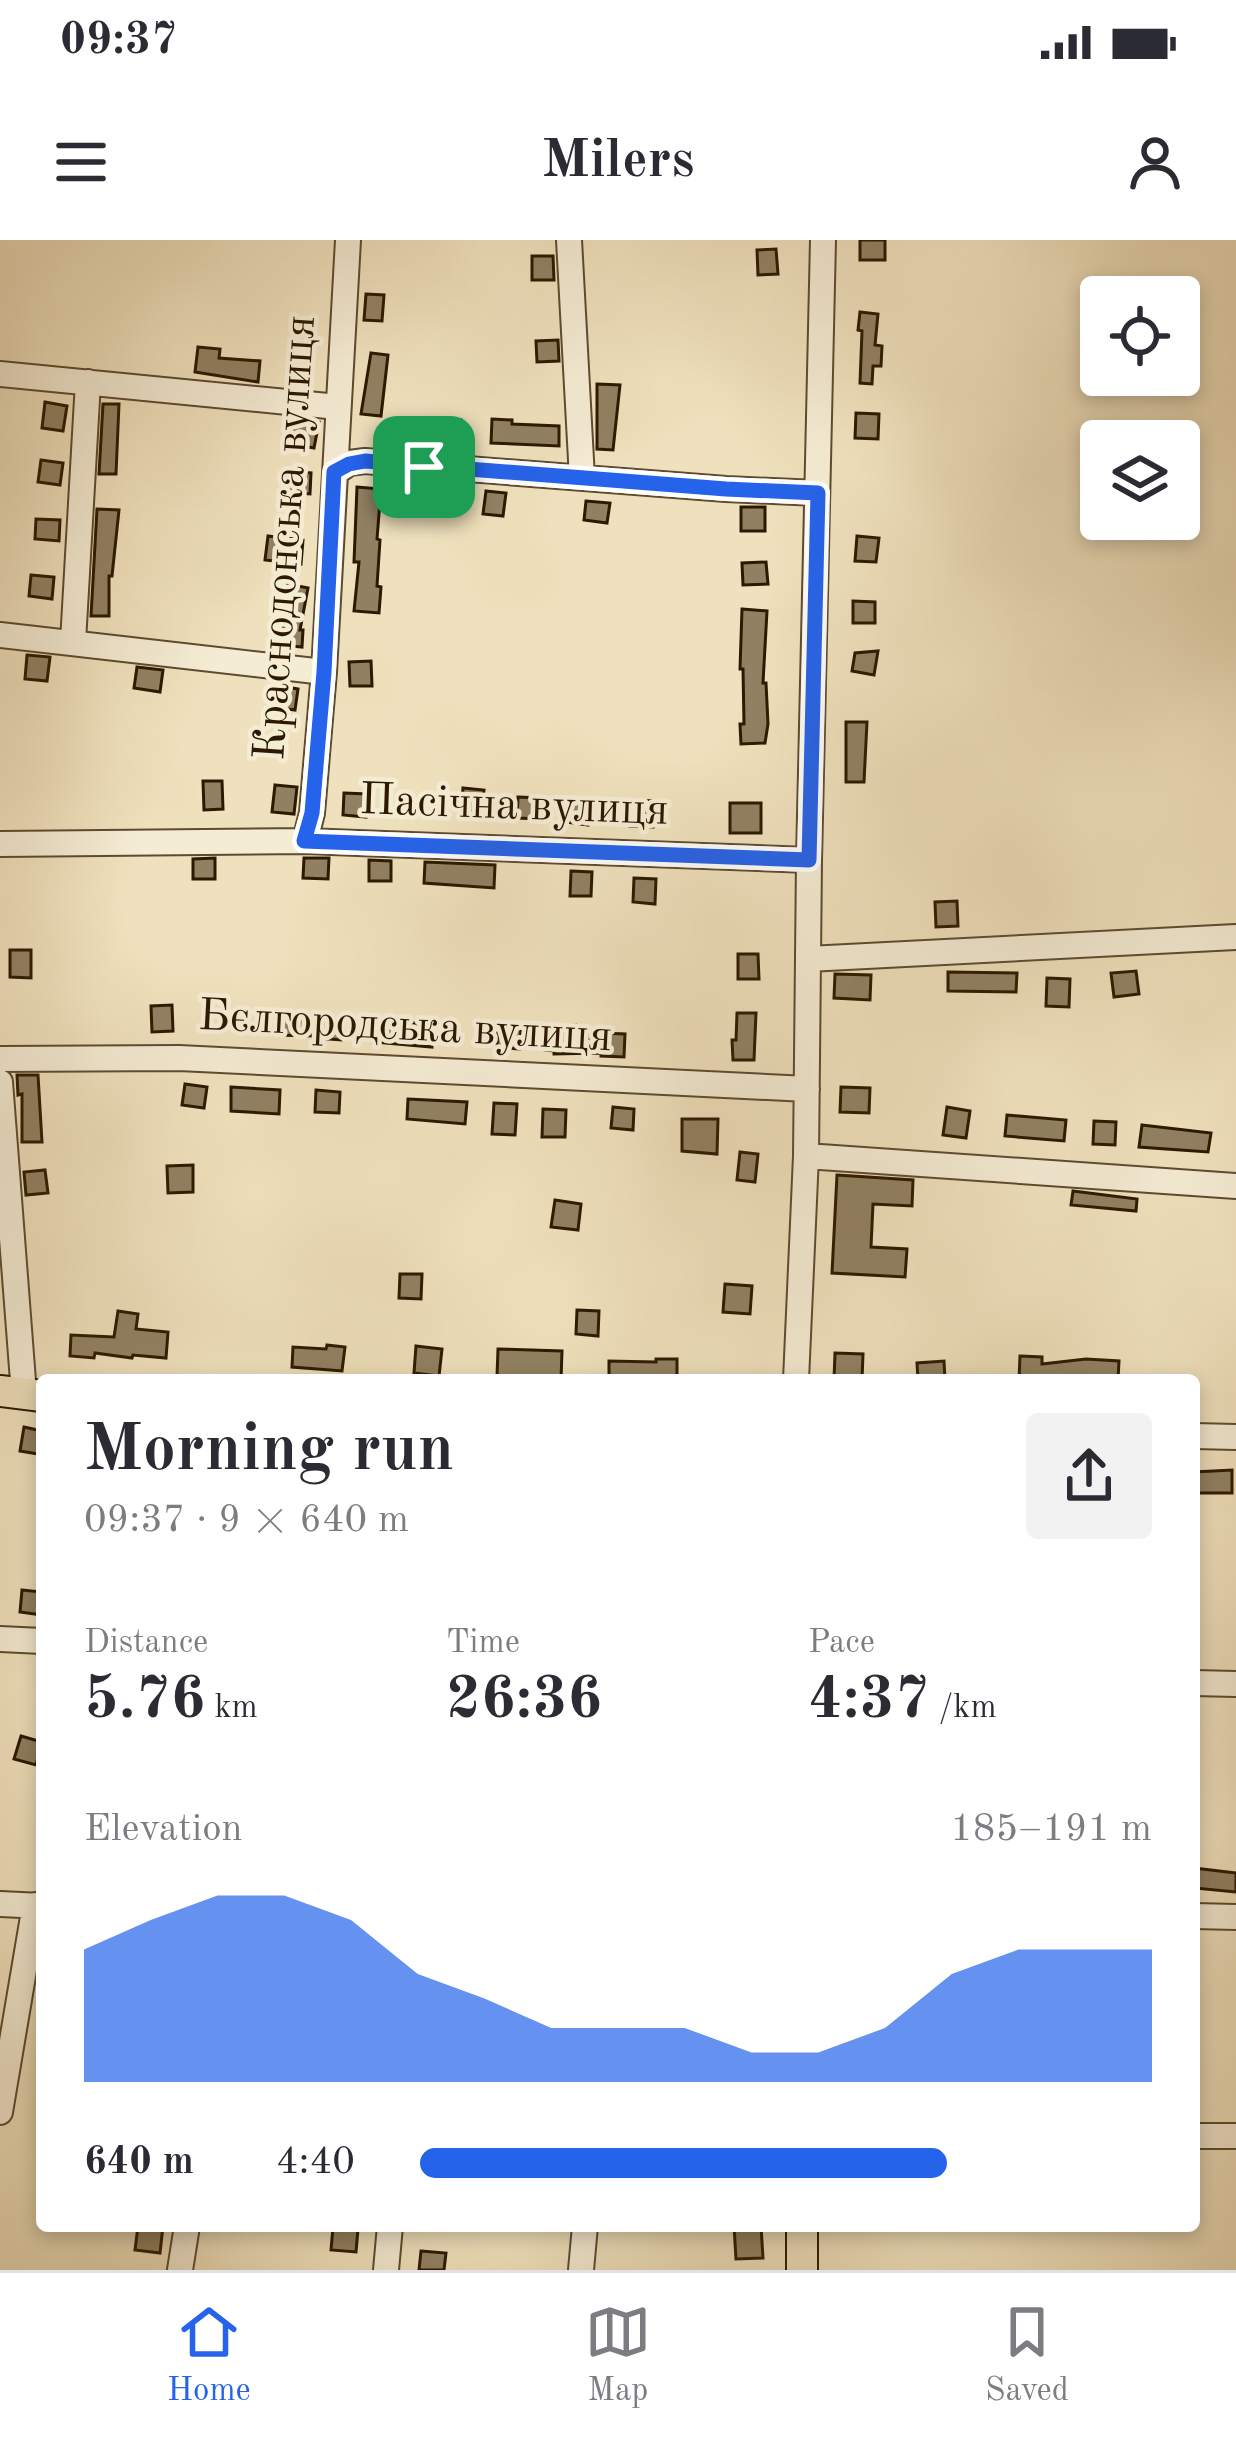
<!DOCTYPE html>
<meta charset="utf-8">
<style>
:root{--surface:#fff;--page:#f2f2f3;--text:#2b2b33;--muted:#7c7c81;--line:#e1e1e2;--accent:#2563eb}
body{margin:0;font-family:"Old Standard TT",serif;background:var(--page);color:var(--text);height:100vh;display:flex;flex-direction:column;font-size:45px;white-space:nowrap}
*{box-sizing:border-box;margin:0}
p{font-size:39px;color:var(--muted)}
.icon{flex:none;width:66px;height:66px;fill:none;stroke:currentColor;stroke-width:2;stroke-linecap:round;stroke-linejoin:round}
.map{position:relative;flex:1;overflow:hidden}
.details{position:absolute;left:36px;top:1134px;width:1164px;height:858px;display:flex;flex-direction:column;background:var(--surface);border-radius:12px;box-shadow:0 6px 18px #0003}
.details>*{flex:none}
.controls{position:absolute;left:1080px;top:36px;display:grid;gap:24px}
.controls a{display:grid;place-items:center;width:120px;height:120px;border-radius:12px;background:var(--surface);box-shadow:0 6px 18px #0003;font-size:60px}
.pin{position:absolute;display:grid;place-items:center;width:102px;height:102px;color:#fff;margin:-51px;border-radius:24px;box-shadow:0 6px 18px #0006}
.round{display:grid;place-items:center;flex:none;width:126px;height:126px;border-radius:12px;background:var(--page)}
.head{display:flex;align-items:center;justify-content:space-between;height:204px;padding:0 48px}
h1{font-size:66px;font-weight:700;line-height:90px}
.stats{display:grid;grid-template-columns:repeat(3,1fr);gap:18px;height:204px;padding:12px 48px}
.stats div{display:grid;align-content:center}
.stats b{font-size:60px;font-weight:700}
.stats small{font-size:33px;font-weight:400}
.stats p{font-size:33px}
.chart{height:336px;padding:24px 48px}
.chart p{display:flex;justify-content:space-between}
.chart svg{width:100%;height:216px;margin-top:12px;fill:var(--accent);opacity:.7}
ul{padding:0 48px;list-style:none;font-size:39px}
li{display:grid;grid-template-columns:192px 144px 1fr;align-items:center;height:90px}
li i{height:30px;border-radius:15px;background:var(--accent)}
.status{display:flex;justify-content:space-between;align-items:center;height:84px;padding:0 60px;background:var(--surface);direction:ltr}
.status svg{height:33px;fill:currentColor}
header{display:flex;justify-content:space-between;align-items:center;height:156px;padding:0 48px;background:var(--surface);font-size:54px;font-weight:700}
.tabs{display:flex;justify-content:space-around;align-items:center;height:168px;border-top:3px solid var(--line);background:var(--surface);font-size:33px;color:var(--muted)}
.tabs a{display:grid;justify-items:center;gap:6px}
.tabs .on{color:var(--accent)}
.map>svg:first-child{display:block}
.building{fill:#918162;stroke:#2c1900;stroke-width:3}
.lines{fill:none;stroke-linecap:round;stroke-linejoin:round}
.minor-casing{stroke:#5d4b2f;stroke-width:28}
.major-casing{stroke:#2c1900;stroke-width:34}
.minor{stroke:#f5ecd4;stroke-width:24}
.major{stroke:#efe1bd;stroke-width:30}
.route-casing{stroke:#fff;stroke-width:24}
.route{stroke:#2563eb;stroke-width:15}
.labels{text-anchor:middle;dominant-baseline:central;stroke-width:9;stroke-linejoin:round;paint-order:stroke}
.street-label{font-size:45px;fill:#2c1900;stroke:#f5ecd4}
</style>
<div class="status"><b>09:37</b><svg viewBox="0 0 49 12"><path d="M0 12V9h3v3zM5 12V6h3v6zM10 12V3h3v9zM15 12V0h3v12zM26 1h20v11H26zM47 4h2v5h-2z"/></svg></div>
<header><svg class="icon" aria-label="menu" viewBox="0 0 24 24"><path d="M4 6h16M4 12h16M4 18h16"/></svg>Milers<svg class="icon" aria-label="person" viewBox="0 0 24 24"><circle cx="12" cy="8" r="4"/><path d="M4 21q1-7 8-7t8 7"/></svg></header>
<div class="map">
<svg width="1236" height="2030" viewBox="0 0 1236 2030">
<rect width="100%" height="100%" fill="#efe1bd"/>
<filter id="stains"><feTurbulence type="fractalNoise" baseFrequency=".00167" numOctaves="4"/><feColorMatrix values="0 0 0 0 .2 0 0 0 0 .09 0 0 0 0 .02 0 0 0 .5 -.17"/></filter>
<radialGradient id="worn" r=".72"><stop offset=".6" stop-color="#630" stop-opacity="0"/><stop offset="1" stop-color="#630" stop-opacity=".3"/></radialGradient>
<!-- building -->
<path class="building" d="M 860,0 L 885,0 L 885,20 L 860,20 Z
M 776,9 L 778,34 L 758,35 L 757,10 Z
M 532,16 L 553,16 L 554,40 L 532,40 Z
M 366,54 L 384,55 L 382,81 L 364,80 Z
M 860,72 L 878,74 L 875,105 L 882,106 L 881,126 L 873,126 L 872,144 L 860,143 L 862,91 L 858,90 Z
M 558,100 L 559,121 L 537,122 L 536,101 Z
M 198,107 L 220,109 L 219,118 L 260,121 L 258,142 L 195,132 Z
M 371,113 L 388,115 L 381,176 L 361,174 Z
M 597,144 L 620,145 L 613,210 L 597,209 Z
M 45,162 L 67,166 L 63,191 L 42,188 Z
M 103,164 L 119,164 L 116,234 L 99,234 Z
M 856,173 L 879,174 L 878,199 L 855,198 Z
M 295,179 L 319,182 L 314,208 L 291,204 Z
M 442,179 L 461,180 L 460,204 L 442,204 Z
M 492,179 L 512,180 L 512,184 L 559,186 L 559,206 L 491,203 Z
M 41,220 L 63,223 L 60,245 L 38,242 Z
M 285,231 L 311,233 L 310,254 L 284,252 Z
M 357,247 L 381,249 L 377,299 L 380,300 L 377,346 L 381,347 L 379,373 L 354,371 L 359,322 L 354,322 Z
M 486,251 L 506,253 L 503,276 L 483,274 Z
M 586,261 L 610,263 L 607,283 L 584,280 Z
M 741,267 L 765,267 L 765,291 L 741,291 Z
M 97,269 L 119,270 L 112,336 L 109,336 L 109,376 L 91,376 Z
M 36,279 L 60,280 L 59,301 L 35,299 Z
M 268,296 L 303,300 L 301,324 L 265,320 Z
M 857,296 L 879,298 L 876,322 L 855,321 Z
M 766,322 L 768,344 L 743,345 L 742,323 Z
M 31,335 L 54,337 L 52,359 L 29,356 Z
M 288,344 L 308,348 L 300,390 L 303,390 L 302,407 L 282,405 Z
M 853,361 L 875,362 L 875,383 L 853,383 Z
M 742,369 L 767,371 L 763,443 L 766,443 L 768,484 L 765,503 L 741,504 L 740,484 L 744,484 L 743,429 L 740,429 Z
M 878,411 L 874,435 L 852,431 L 855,413 Z
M 27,415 L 50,417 L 47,441 L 25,439 Z
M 371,421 L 372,446 L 350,446 L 349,422 Z
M 137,427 L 163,430 L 160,452 L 134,448 Z
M 275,445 L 298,449 L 295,470 L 272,467 Z
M 846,482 L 867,482 L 864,542 L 846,542 Z
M 203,541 L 222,541 L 223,569 L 204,570 Z
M 275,545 L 297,547 L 294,574 L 272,572 Z
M 463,548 L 484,550 L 482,572 L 461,571 Z
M 344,553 L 367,554 L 366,577 L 343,575 Z
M 518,557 L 540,558 L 540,579 L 517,578 Z
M 569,560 L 591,564 L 588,585 L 566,582 Z
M 631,560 L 654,561 L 653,587 L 630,586 Z
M 730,563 L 761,563 L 761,593 L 730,593 Z
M 215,618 L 215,639 L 193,639 L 193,619 Z
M 304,618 L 329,618 L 328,639 L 303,638 Z
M 369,620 L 391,621 L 391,641 L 369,641 Z
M 425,622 L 495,625 L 494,648 L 424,643 Z
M 571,631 L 592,632 L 591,656 L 570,656 Z
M 634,638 L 656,639 L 655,664 L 633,662 Z
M 957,661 L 958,686 L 936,687 L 935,662 Z
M 10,710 L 31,710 L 31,738 L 10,737 Z
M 738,714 L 758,714 L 759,739 L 738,739 Z
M 1136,731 L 1139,754 L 1114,757 L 1111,733 Z
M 948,732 L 1017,733 L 1016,752 L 948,751 Z
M 835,734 L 871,735 L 870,760 L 834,758 Z
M 1047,738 L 1070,739 L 1069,767 L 1046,766 Z
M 172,765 L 173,791 L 152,792 L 151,766 Z
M 275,773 L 343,779 L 341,800 L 317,798 L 317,796 L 274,795 Z
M 737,773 L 756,773 L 754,820 L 733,820 L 732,800 L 736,800 Z
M 375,779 L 409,783 L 433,782 L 432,807 L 373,802 Z
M 498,783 L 521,783 L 520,809 L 497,807 Z
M 576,785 L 577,792 L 625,794 L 624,817 L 601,816 L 601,813 L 554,814 L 554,811 L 545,810 L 546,786 Z
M 17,835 L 38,835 L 42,902 L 22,902 L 22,854 L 18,855 Z
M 185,844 L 207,847 L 204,868 L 182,865 Z
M 231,847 L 280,850 L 279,874 L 231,871 Z
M 841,847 L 870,848 L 869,873 L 840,872 Z
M 316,850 L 340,852 L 339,873 L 315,872 Z
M 408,859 L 467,862 L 465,884 L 407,879 Z
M 494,863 L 517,864 L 515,895 L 492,894 Z
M 613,867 L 634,869 L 633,890 L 611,888 Z
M 947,867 L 970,871 L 966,898 L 943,895 Z
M 543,869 L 566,870 L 565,897 L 542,897 Z
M 1007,875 L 1066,880 L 1064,901 L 1005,896 Z
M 682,879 L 718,879 L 717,914 L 682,911 Z
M 1094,881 L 1116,882 L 1115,905 L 1093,904 Z
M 1142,885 L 1211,893 L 1208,912 L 1139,907 Z
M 740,912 L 758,914 L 755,942 L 737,940 Z
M 193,925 L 193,952 L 168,953 L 167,926 Z
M 45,930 L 48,953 L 26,955 L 24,932 Z
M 837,935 L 913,940 L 912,966 L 873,964 L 871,1007 L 907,1009 L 905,1037 L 832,1033 Z
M 1073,951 L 1137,959 L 1136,971 L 1071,965 Z
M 555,960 L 581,964 L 578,990 L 551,987 Z
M 400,1034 L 422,1034 L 421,1059 L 399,1058 Z
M 725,1044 L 752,1046 L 750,1074 L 723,1072 Z
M 577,1070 L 599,1071 L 598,1096 L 576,1094 Z
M 118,1071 L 138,1074 L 136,1089 L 168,1092 L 166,1118 L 133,1115 L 132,1118 L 95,1113 L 94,1118 L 70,1116 L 71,1095 L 114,1097 Z
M 327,1105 L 345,1107 L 342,1131 L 292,1127 L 293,1107 L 326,1109 Z
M 416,1106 L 442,1109 L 439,1136 L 414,1133 Z
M 498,1109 L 562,1111 L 561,1140 L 497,1136 Z
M 835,1113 L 863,1114 L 862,1140 L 834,1140 Z
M 1020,1116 L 1042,1117 L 1042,1124 L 1086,1119 L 1119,1121 L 1118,1140 L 1019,1140 Z
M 656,1119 L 677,1119 L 677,1140 L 609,1140 L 609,1121 L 656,1122 Z
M 944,1121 L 945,1140 L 918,1140 L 917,1123 Z
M 24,1187 L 42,1191 L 38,1214 L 20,1211 Z
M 1232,1230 L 1232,1253 L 1194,1253 L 1194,1232 Z
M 22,1350 L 42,1352 L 42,1375 L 20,1372 Z
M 21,1496 L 42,1502 L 36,1525 L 14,1519 Z
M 1194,1628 L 1236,1633 L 1236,1652 L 1194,1648 Z
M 138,1986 L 163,1986 L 160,2013 L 135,2010 Z
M 734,1986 L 761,1986 L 763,2018 L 736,2019 Z
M 333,1987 L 358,1989 L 356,2012 L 331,2010 Z
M 421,2011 L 446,2013 L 444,2030 L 419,2030 Z"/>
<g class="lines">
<defs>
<path id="minor" d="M 569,0 L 582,238
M 0,134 L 338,167
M 335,233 L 349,223 L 365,221 L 726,249 L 817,253
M 0,395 L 324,432
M 73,402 L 88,142
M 305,601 L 312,573 L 324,432 L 348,0
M 0,604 L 305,601 L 809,620
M 808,719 L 1236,697
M 0,819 L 179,818 L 807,849
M 0,842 L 24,1154
M 806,916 L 1236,946
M 796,1140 L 806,916 L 809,620 L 823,0
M 1194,1196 L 1236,1197
M 0,1399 L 42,1401
M 1194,1443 L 1236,1444
M 0,1664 L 42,1666
M 1194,1676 L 1236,1677
M 0,1872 L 35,1665
M 1194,1896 L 1236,1896
M 180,2030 L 187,1986
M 386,2030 L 390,1986
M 581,2030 L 585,1986"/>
<path id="major" d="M 0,1151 L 42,1156
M 802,1986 L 802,2030"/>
</defs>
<!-- minor casing -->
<use href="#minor" class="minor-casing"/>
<!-- major casing -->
<use href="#major" class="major-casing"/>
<!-- minor -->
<use href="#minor" class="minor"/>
<!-- major -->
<use href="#major" class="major"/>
</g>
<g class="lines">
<defs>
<path id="route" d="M 365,221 L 726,249 L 818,253 L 809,620 L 304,601 L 312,573 L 324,432 L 334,232 L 349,224 Z"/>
</defs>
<!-- route casing -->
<use href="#route" class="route-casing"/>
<!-- route -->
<use href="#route" class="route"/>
</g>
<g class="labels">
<!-- street labels -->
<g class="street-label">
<text transform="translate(287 298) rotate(-86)">Краснодонська вулиця</text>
<text transform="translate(514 567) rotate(2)">Пасічна вулиця</text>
<text transform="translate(405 788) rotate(3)">Бєлгородська вулиця</text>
</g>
</g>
<rect width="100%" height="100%" filter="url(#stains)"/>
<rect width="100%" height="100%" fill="url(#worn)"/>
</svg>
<div class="controls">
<a><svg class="icon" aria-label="locate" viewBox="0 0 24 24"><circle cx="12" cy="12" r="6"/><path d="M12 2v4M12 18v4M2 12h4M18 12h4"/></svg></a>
<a><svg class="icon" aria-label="layers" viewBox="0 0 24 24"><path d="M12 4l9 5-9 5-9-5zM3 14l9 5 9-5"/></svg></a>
</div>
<div class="pin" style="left:424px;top:227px;background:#1e9e55"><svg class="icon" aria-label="arrive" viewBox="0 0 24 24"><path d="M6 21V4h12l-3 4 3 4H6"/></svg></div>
<section class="details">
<div class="head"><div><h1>Morning run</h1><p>09:37 · 9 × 640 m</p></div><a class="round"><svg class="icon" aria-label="share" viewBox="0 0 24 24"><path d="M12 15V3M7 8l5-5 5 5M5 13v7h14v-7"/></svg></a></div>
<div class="stats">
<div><p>Distance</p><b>5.76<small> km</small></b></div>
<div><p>Time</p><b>26:36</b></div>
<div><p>Pace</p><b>4:37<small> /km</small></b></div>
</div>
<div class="chart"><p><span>Elevation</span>185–191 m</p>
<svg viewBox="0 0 160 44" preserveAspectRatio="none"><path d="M0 44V17L10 11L20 6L30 6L40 11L50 22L60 27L70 33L80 33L90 33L100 38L110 38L120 33L130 22L140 17L150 17L160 17V44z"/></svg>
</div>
<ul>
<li><b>640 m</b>4:40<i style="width:72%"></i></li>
</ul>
</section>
</div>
<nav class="tabs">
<a class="on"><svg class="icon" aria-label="home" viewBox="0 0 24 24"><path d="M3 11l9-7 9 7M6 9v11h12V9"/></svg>Home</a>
<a><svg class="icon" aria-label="map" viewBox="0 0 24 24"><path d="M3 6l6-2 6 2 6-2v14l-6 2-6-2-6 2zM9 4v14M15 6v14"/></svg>Map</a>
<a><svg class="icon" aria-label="saved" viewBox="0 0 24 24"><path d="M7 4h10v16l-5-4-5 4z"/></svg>Saved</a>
</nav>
